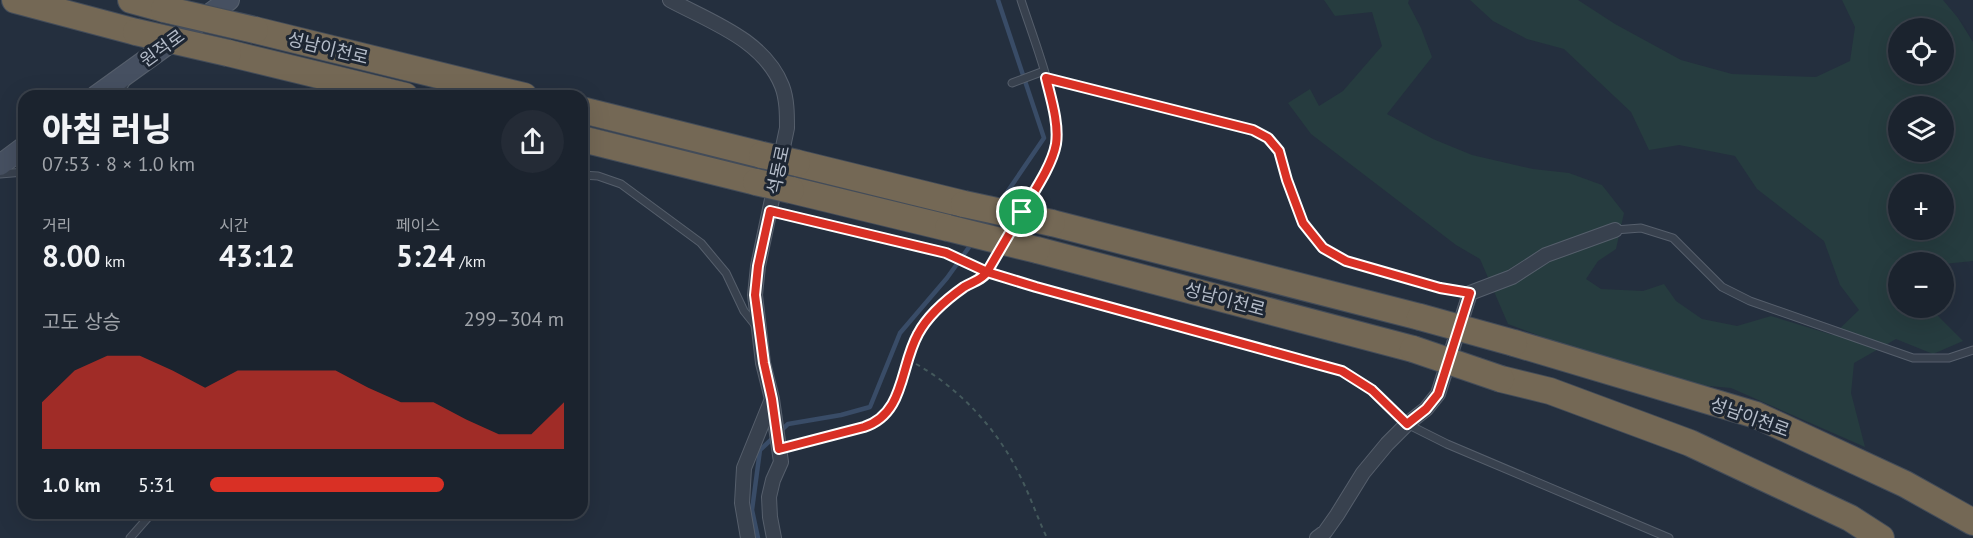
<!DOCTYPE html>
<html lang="ko">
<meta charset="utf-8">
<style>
:root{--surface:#1b232e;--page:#242b36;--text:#f1f3f6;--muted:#a0a4aa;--line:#39404a;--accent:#d93025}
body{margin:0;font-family:"PT Sans","Noto Sans KR",sans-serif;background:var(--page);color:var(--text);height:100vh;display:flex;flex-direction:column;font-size:22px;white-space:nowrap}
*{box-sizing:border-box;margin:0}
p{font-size:20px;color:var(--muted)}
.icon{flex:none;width:33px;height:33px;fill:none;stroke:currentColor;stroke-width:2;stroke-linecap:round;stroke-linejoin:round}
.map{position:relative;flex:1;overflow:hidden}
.panel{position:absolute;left:18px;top:90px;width:570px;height:429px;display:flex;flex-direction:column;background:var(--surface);border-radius:18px;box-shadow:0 6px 24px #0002,0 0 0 2px var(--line)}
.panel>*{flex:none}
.fabs{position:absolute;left:1888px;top:18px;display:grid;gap:12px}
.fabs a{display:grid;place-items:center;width:66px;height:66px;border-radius:50%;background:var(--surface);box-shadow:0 6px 24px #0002,0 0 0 2px var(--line);font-size:30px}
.pin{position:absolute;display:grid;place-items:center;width:51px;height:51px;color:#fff;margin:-26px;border:3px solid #fff;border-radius:50%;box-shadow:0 2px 6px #0007}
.round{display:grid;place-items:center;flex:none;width:63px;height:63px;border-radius:32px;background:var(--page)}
.summary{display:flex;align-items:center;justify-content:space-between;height:102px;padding:0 24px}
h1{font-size:33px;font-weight:800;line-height:45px}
.metrics{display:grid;grid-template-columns:repeat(3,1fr);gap:9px;height:102px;padding:6px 24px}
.metrics div{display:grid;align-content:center}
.metrics b{font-size:30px;font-weight:800}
.metrics small{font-size:16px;font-weight:400}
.metrics p{font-size:16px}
.chart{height:168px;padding:12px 24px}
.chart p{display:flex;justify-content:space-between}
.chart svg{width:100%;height:108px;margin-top:6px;fill:var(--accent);opacity:.7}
ul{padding:0 24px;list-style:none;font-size:20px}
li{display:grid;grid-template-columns:96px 72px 1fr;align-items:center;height:45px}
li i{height:15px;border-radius:8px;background:var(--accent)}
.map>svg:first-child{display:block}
.green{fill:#263c3f;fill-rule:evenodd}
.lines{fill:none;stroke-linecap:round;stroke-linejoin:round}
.stream{stroke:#394c67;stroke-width:4.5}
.lane-casing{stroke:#565f6c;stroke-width:9}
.street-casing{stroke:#565f6c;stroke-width:16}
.secondary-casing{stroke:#565f6c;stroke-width:22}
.highway-casing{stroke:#434c59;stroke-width:28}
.path{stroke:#44595c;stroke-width:2;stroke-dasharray:4.5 4.5;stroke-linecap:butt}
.lane{stroke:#38414e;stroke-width:7}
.street{stroke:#38414e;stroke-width:14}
.secondary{stroke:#465061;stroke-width:20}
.highway{stroke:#746855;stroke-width:26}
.highway-bridge-casing{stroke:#434c59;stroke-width:28;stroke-linecap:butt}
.highway-bridge{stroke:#746855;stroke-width:26}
.route-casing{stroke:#fff;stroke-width:12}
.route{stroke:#d93025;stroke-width:8}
.labels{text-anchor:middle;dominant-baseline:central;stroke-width:6;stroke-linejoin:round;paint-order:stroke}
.street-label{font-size:18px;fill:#b4bcc9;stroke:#1d2633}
</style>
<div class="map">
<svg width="1973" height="538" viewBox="0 0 1973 538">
<rect width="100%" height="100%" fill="#242f3e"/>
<!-- green -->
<path class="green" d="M 1324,0 L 1409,0 L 1408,3 L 1421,28 L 1432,57 L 1387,114 L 1433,139 L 1472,155 L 1533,169 L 1569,173 L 1602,185 L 1624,213 L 1616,249 L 1598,261 L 1586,279 L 1601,289 L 1643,291 L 1664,284 L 1676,301 L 1702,319 L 1737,326 L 1771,316 L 1833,335 L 1859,310 L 1840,285 L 1824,241 L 1757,189 L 1735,156 L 1679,145 L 1649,150 L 1631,112 L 1564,49 L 1527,39 L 1493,21 L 1470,0 L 1578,0 L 1615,24 L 1681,60 L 1732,74 L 1816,77 L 1850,61 L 1855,27 L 1842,0 L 1943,0 L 1958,18 L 1973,42 L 1973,261 L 1944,264 L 1899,262 L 1899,308 L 1931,308 L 1933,311 L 1963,341 L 1933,354 L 1896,339 L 1854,363 L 1851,393 L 1865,447 L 1731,388 L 1687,384 L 1636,372 L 1508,324 L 1480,259 L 1456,245 L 1311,134 L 1288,103 L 1310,89 L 1319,106 L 1343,91 L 1382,46 L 1372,12 L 1335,16 ZM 1899,28 L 1944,28 L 1944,74 L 1899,74 ZM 1899,106 L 1944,106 L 1944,152 L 1899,152 ZM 1899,184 L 1944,184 L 1944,230 L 1899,230 Z"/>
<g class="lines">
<!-- stream -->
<path class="stream" d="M 998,0 L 1044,138 L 999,204
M 758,538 L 752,510 L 760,450 L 788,424 L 841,415 L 870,407 L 900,333 L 947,278 L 972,243"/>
<defs>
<path id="lane" d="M 1021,0 C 1032,35 1062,109 1056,144 C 1052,166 1033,192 1023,211
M 1046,78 L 1253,130 L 1268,138 L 1279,151 L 1287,180 L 1303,223 L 1323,248 L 1346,261 L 1439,288 L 1470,293
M 1012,83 L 1044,71
M 119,96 L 126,82
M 0,174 L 24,172
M 582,175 L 598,176 L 621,184 L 701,243 L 726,273 L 744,311 L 756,326
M 770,211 L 946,253 L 987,272 L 1036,287 L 1342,371 L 1372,390 L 1407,424 L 1447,444 L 1669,538
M 1615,230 L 1641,228 L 1673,238 L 1722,287 L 1750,301 L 1913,358 L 1949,358 L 1973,350
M 779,449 L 864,427 C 903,414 902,367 917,335 C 926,316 948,297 966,286 C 972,283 981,280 986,274 C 992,267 997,255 1002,247
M 130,538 L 152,513"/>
<path id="street" d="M 670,0 C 711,22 764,40 782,86 C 787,99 787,114 787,128 L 758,266 L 755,295 L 763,363 L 772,399 L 781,462 L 773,480 L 769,497 L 770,517 L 774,538
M 748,538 L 742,503 L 744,468 L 772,399
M 1317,538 L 1325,532 L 1337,515 L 1363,473 L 1387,444 L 1407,424 L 1426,409 L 1438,394 L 1470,293 L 1512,277 L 1546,255 L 1615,230"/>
<path id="secondary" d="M 96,96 L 229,0
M 0,165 L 24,147"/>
<path id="highway" d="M 15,0 L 136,32
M 131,0 L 164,9
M 255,30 L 524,96
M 228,53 L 405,96
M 582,110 L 762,155
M 582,139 L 756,182
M 797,163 L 964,204
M 791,190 L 948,228
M 1052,223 L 1420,317
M 1037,250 L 1413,349
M 1514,343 L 1756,415 L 1905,484 L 1973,522
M 1501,379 L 1550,391 L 1690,443 L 1850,518 L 1881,538"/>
</defs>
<!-- lane casing -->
<use href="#lane" class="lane-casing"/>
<!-- street casing -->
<use href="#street" class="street-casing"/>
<!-- secondary casing -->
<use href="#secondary" class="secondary-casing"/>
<!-- highway casing -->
<use href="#highway" class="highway-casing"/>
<!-- path -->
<path class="path" d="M 916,364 C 959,388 998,430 1019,474 C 1030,495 1037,517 1047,538"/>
<!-- lane -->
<use href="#lane" class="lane"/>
<!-- street -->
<use href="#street" class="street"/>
<!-- secondary -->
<use href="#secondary" class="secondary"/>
<!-- highway -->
<use href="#highway" class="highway"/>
<defs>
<path id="highway-bridge" d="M 164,9 L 255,30
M 136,32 L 228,53
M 762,155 L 797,163
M 756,182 L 791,190
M 964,204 L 1052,223
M 948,228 L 1037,250
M 1420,317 L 1514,343
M 1413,349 L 1501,379"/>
</defs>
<!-- highway-bridge casing -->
<use href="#highway-bridge" class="highway-bridge-casing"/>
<!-- highway-bridge -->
<use href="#highway-bridge" class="highway-bridge"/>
</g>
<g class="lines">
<defs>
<path id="route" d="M 1022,212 L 987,272 L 946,253 L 770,211 L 758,266 L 755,295 L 764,363 L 772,399 L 779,449 L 864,427 C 905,414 900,366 918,334 C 928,315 947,299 964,287 C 972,282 982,280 987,272 L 1036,287 L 1342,371 L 1372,390 L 1407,424 L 1426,409 L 1438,394 L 1470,293 L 1440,288 L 1346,261 L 1323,248 L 1303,223 L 1287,180 L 1279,151 L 1268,138 L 1253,130 L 1046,78 C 1051,99 1059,123 1056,144 C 1052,166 1033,193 1022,212"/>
</defs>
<!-- route casing -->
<use href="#route" class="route-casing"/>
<!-- route -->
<use href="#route" class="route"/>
</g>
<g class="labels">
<!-- street labels -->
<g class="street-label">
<text transform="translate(162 48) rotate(-36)">원적로</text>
<text transform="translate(328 48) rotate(14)">성남이천로</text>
<text transform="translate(778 170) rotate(-78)">석동로</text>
<text transform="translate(1225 299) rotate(15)">성남이천로</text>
<text transform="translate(1750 417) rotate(20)">성남이천로</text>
</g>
</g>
</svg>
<div class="fabs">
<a><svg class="icon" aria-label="locate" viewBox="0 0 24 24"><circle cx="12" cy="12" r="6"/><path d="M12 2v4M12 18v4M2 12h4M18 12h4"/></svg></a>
<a><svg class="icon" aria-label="layers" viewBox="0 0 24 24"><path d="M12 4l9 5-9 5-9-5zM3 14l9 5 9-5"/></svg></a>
<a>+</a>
<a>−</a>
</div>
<div class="pin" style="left:1022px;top:212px;background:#1e9e55"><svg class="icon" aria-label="arrive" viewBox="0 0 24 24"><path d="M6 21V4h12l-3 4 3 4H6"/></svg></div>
<section class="panel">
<div class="summary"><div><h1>아침 러닝</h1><p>07:53 · 8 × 1.0 km</p></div><a class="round"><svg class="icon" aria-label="share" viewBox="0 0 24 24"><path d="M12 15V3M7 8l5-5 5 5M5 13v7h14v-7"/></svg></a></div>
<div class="metrics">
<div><p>거리</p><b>8.00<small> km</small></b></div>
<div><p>시간</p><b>43:12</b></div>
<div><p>페이스</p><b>5:24<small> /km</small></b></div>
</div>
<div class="chart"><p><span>고도 상승</span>299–304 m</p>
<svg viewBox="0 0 160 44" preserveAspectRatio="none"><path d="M0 44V25L10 12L20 6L30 6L40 12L50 19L60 12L70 12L80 12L90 12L100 19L110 25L120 25L130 32L140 38L150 38L160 25V44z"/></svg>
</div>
<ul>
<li><b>1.0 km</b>5:31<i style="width:66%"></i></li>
</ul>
</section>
</div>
